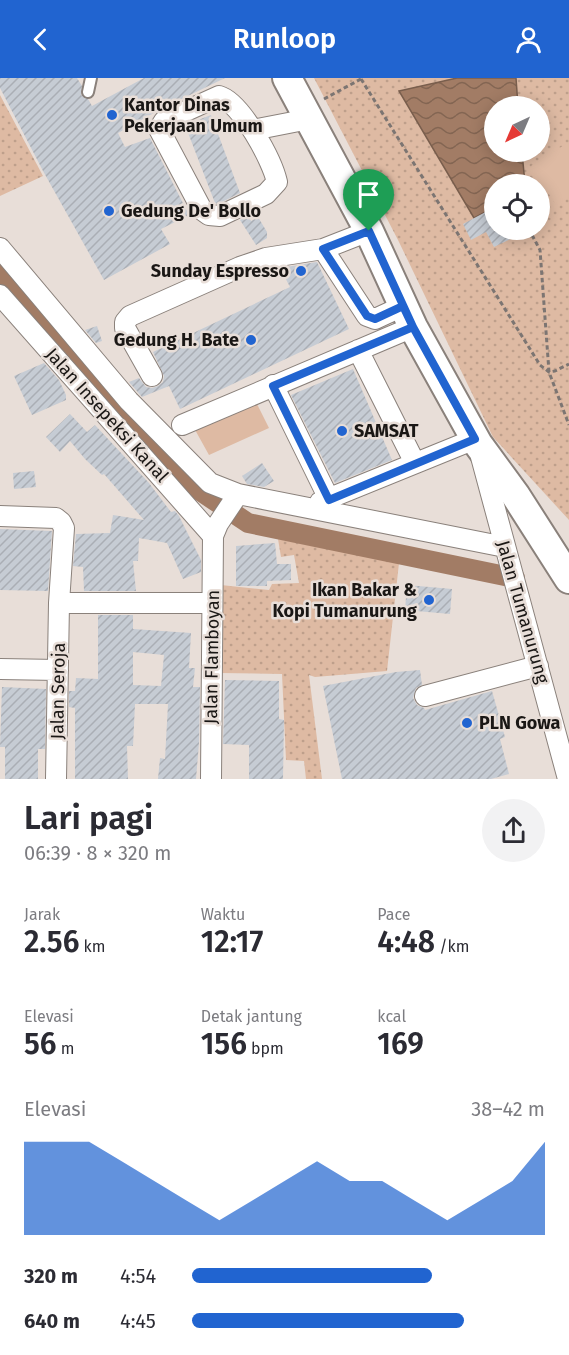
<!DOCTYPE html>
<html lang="id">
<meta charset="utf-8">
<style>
:root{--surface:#fff;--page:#f2f2f3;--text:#2b2b33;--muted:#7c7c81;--accent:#2164d0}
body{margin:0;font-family:"Fira Sans",sans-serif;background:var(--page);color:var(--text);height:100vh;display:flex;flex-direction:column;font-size:22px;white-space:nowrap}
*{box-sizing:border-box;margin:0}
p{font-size:20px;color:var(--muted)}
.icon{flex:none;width:33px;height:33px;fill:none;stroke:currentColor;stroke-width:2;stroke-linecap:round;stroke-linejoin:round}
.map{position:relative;height:701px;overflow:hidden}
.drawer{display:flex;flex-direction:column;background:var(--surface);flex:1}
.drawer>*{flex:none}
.needle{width:39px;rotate:224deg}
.controls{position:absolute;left:484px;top:18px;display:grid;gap:12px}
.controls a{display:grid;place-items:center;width:66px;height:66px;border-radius:50%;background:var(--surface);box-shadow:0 3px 15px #0003;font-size:30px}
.pin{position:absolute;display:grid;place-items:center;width:51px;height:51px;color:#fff;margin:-62px -26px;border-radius:50% 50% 50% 0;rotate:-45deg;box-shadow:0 0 6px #0007}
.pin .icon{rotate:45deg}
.round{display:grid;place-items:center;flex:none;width:63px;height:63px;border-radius:32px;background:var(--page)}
.head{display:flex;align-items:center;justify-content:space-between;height:102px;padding:0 24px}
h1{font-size:33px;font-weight:600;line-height:45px}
.metrics{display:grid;grid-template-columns:repeat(3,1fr);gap:9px;height:102px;padding:6px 24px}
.metrics div{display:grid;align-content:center}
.metrics b{font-size:30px;font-weight:600}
.metrics small{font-size:16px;font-weight:400}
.metrics p{font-size:16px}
.chart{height:168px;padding:12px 24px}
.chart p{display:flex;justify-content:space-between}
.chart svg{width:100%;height:108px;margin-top:6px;fill:var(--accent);opacity:.7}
ul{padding:0 24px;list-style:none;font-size:20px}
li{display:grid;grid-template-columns:96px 72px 1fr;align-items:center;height:45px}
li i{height:15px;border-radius:8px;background:var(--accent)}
header{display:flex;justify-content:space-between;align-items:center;height:78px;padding:0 24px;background:var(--accent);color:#fff;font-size:27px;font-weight:600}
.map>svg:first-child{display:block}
.green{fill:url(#green-dots);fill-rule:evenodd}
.pitch{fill:#debaa3}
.water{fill:url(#water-waves);stroke:#795e4d;stroke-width:1.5}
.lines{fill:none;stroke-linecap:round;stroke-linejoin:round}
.canal{stroke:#a27c65;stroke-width:20}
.building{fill:url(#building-hatch);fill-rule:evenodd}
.lane-casing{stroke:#8a817b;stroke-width:14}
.street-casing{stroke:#8a817b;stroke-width:22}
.secondary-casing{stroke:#8a817b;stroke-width:32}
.path{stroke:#7c7572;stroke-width:3;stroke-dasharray:4.5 3;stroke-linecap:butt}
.lane{stroke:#fff;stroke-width:10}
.street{stroke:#fff;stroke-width:20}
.secondary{stroke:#fff;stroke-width:28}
.route-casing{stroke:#fff;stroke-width:12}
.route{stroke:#2164d0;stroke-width:8}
.poi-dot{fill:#2164d0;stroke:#e8ded8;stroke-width:2}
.labels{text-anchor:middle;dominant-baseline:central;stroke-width:5;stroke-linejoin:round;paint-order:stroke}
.poi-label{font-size:18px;font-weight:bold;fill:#1a1715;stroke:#e8ded8;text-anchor:start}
.street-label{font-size:18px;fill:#1a1715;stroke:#e8ded8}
</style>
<header><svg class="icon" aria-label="back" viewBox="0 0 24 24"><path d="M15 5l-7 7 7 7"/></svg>Runloop<svg class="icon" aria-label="person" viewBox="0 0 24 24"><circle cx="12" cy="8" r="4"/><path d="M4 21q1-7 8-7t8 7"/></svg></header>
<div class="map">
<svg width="569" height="701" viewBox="0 0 569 701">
<defs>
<pattern id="green-dots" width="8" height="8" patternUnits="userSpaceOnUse" patternTransform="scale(1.5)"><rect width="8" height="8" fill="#debaa3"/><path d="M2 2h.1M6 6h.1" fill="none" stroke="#be9f8b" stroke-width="1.8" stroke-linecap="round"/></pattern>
<pattern id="water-waves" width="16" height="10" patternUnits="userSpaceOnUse" patternTransform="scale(1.5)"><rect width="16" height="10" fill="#a27c65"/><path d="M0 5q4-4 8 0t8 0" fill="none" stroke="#836552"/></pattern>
<pattern id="building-hatch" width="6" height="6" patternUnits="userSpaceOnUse" patternTransform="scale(1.5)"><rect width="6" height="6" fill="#c6ccd4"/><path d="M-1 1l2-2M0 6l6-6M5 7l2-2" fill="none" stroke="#aaaeb5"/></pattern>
</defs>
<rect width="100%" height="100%" fill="#e8ded8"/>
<!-- green -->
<path class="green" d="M 314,0 L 569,0 L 569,442 L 493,359 L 398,162 ZM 495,28 L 540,28 L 540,74 L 495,74 ZM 495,106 L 540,106 L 540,152 L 495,152 Z
M 0,17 L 43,98 L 0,118 Z
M 278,461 L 399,485 L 387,593 L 315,599 L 309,597 L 322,701 L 306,701 L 304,683 L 286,682 L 282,596 L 220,595 L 221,507 L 269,512 L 272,506 L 299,505 L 294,477 L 281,479 Z"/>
<!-- pitch -->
<path class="pitch" d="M 569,64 L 569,119 L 556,127 L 531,88 Z
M 255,322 L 269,350 L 209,377 L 194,350 Z"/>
<!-- water -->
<path class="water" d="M 457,0 L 516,0 L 518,28 L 495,28 L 495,74 L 522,74 L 525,106 L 495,106 L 495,129 L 474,140 L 399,13 Z"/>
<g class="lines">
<!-- canal -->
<path class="canal" d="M 0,191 L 194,409 L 248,445 L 515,500"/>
</g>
<!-- building -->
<path class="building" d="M 0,0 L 77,0 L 82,8 L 81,17 L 88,21 L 92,28 L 144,0 L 225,0 L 159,32 L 118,55 L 125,69 L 150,60 L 189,137 L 161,151 L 170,166 L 104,202 L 43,93 L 0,10 Z
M 211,37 L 240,115 L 218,126 L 215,125 L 185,47 Z
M 495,129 L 495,150 L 492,152 L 529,152 L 494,169 L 486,154 L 471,162 L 463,146 Z
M 249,138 L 251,143 L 258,139 L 267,154 L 267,160 L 256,167 L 240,142 Z
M 317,184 L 349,251 L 180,331 L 169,308 L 142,319 L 129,304 L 139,300 L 146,309 L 152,310 L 158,308 L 163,304 L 164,298 L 153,274 L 290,209 L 280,190 Z
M 97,248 L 102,263 L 96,265 L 85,252 Z
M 44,285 L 59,302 L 66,317 L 66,322 L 32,337 L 14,298 Z
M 353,291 L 392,382 L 335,405 L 291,317 Z
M 70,336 L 87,354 L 95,347 L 149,405 L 171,434 L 175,433 L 179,438 L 201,482 L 201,494 L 183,501 L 167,465 L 139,460 L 138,483 L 133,483 L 136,513 L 84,513 L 83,489 L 73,488 L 76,456 L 110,455 L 113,437 L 144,442 L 104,396 L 102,397 L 85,381 L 70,363 L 60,374 L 46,359 Z
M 262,385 L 274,403 L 264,409 L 247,406 L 242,398 Z
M 34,393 L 36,409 L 14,411 L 13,395 Z
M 0,451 L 52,453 L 48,513 L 0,512 Z
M 275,465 L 277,486 L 291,486 L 291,502 L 267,503 L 267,508 L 236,508 L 236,468 Z
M 407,507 L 452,511 L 450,536 L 405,532 Z
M 98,537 L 133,537 L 133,551 L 191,555 L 189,590 L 195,590 L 193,609 L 200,609 L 199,665 L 196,701 L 158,701 L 160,680 L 165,681 L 168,626 L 135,626 L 133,668 L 127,668 L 128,701 L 75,701 L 75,630 L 69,629 L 69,613 L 75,613 L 76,600 L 98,601 ZM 133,574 L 164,577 L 161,608 L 133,607 Z
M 420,592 L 422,607 L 416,610 L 413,620 L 417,627 L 424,630 L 425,632 L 492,613 L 505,659 L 500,661 L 509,696 L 491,701 L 342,701 L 323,608 L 396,594 Z
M 225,602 L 279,603 L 279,641 L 284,642 L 283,701 L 249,701 L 249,667 L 223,666 Z
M 2,609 L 46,611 L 45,671 L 38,671 L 38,701 L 5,701 L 5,669 L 0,669 Z"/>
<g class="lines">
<defs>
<path id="lane" d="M 88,14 L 91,0"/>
<path id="street" d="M 219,18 C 241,24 272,82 277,104 L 266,116 L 220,138 L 209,137 L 202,132 L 159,51 L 164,43 Z
M 253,52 L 309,41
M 0,170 L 129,323 L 210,405 L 238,416
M 323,171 L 367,238 L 375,241 L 403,228
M 0,217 L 213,458
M 358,272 L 415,385
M 152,298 L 125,250 L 125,244 L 130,238 L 240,189 L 266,180 L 323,171 L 369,153
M 273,307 L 329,421
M 182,347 L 413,249
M 481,379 L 568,701
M 320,424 L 475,361
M 0,438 L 56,440 L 61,444 L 64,450 L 59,525 L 56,701
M 59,525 L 212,525
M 0,591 L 58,592
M 425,618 L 538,588
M 211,701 L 213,458 L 218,446 L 238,416 L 505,469"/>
<path id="secondary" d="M 287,0 L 369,153 L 413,249 L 478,366 L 516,418 L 569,501"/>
</defs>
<!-- lane casing -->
<use href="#lane" class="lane-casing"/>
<!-- street casing -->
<use href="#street" class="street-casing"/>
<!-- secondary casing -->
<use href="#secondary" class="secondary-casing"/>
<!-- path -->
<path class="path" d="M 361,1 L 540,287 L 549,294 L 555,293 L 569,286
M 324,21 L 361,1
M 532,157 L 540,172 L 549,294 L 569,347"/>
<!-- lane -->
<use href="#lane" class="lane"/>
<!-- street -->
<use href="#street" class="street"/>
<!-- secondary -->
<use href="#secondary" class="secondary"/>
</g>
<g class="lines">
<defs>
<path id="route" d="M 369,153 L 323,171 L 367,238 L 375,241 L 403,228 L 413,249 L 273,308 L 329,422 L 475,361 L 413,249 L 369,153"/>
</defs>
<!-- route casing -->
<use href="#route" class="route-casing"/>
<!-- route -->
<use href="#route" class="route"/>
</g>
<!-- markers -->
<g class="poi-dot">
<circle cx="112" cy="37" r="6"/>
<circle cx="109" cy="133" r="6"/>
<circle cx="301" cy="193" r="6"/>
<circle cx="251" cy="262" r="6"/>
<circle cx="342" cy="353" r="6"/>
<circle cx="429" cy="522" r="6"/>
<circle cx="467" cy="645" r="6"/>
</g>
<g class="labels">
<!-- poi labels -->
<g class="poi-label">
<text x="124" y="27">Kantor Dinas<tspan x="124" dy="21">Pekerjaan Umum</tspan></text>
<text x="121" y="133">Gedung De' Bollo</text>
<text x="289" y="193" text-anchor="end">Sunday Espresso</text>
<text x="239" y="262" text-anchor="end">Gedung H. Bate</text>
<text x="354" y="353">SAMSAT</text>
<text x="417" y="512" text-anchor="end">Ikan Bakar &amp;<tspan x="417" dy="21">Kopi Tumanurung</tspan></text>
<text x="479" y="645">PLN Gowa</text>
</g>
<!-- street labels -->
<g class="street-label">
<text transform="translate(107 337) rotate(48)">Jalan Insepeksi Kanal</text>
<text transform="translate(523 534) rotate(74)">Jalan Tumanurung</text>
<text transform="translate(212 579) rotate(-89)">Jalan Flamboyan</text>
<text transform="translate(58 613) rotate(-89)">Jalan Seroja</text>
</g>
</g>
</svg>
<div class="controls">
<a><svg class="needle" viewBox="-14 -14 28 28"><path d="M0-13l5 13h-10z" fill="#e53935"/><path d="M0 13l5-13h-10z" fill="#7c7c81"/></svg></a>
<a><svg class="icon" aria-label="locate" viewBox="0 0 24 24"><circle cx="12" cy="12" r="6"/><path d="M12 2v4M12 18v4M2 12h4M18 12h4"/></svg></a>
</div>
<div class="pin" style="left:369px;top:153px;background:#1e9e55"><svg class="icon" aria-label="arrive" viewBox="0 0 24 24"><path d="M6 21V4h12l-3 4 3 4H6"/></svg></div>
</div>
<section class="drawer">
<div class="head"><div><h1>Lari pagi</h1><p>06:39 · 8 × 320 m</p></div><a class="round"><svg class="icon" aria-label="share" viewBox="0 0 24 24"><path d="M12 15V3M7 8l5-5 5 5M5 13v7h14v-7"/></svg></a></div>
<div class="metrics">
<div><p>Jarak</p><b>2.56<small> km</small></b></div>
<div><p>Waktu</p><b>12:17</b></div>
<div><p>Pace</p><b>4:48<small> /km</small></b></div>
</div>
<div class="metrics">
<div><p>Elevasi</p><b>56<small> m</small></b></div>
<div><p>Detak jantung</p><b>156<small> bpm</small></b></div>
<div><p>kcal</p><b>169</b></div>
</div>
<div class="chart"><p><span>Elevasi</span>38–42 m</p>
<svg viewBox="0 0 160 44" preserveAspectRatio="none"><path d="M0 44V6L10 6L20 6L30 14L40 22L50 30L60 38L70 30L80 22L90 14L100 22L110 22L120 30L130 38L140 30L150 22L160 6V44z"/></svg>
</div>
<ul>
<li><b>320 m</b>4:54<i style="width:68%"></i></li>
<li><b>640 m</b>4:45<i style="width:77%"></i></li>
</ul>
</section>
